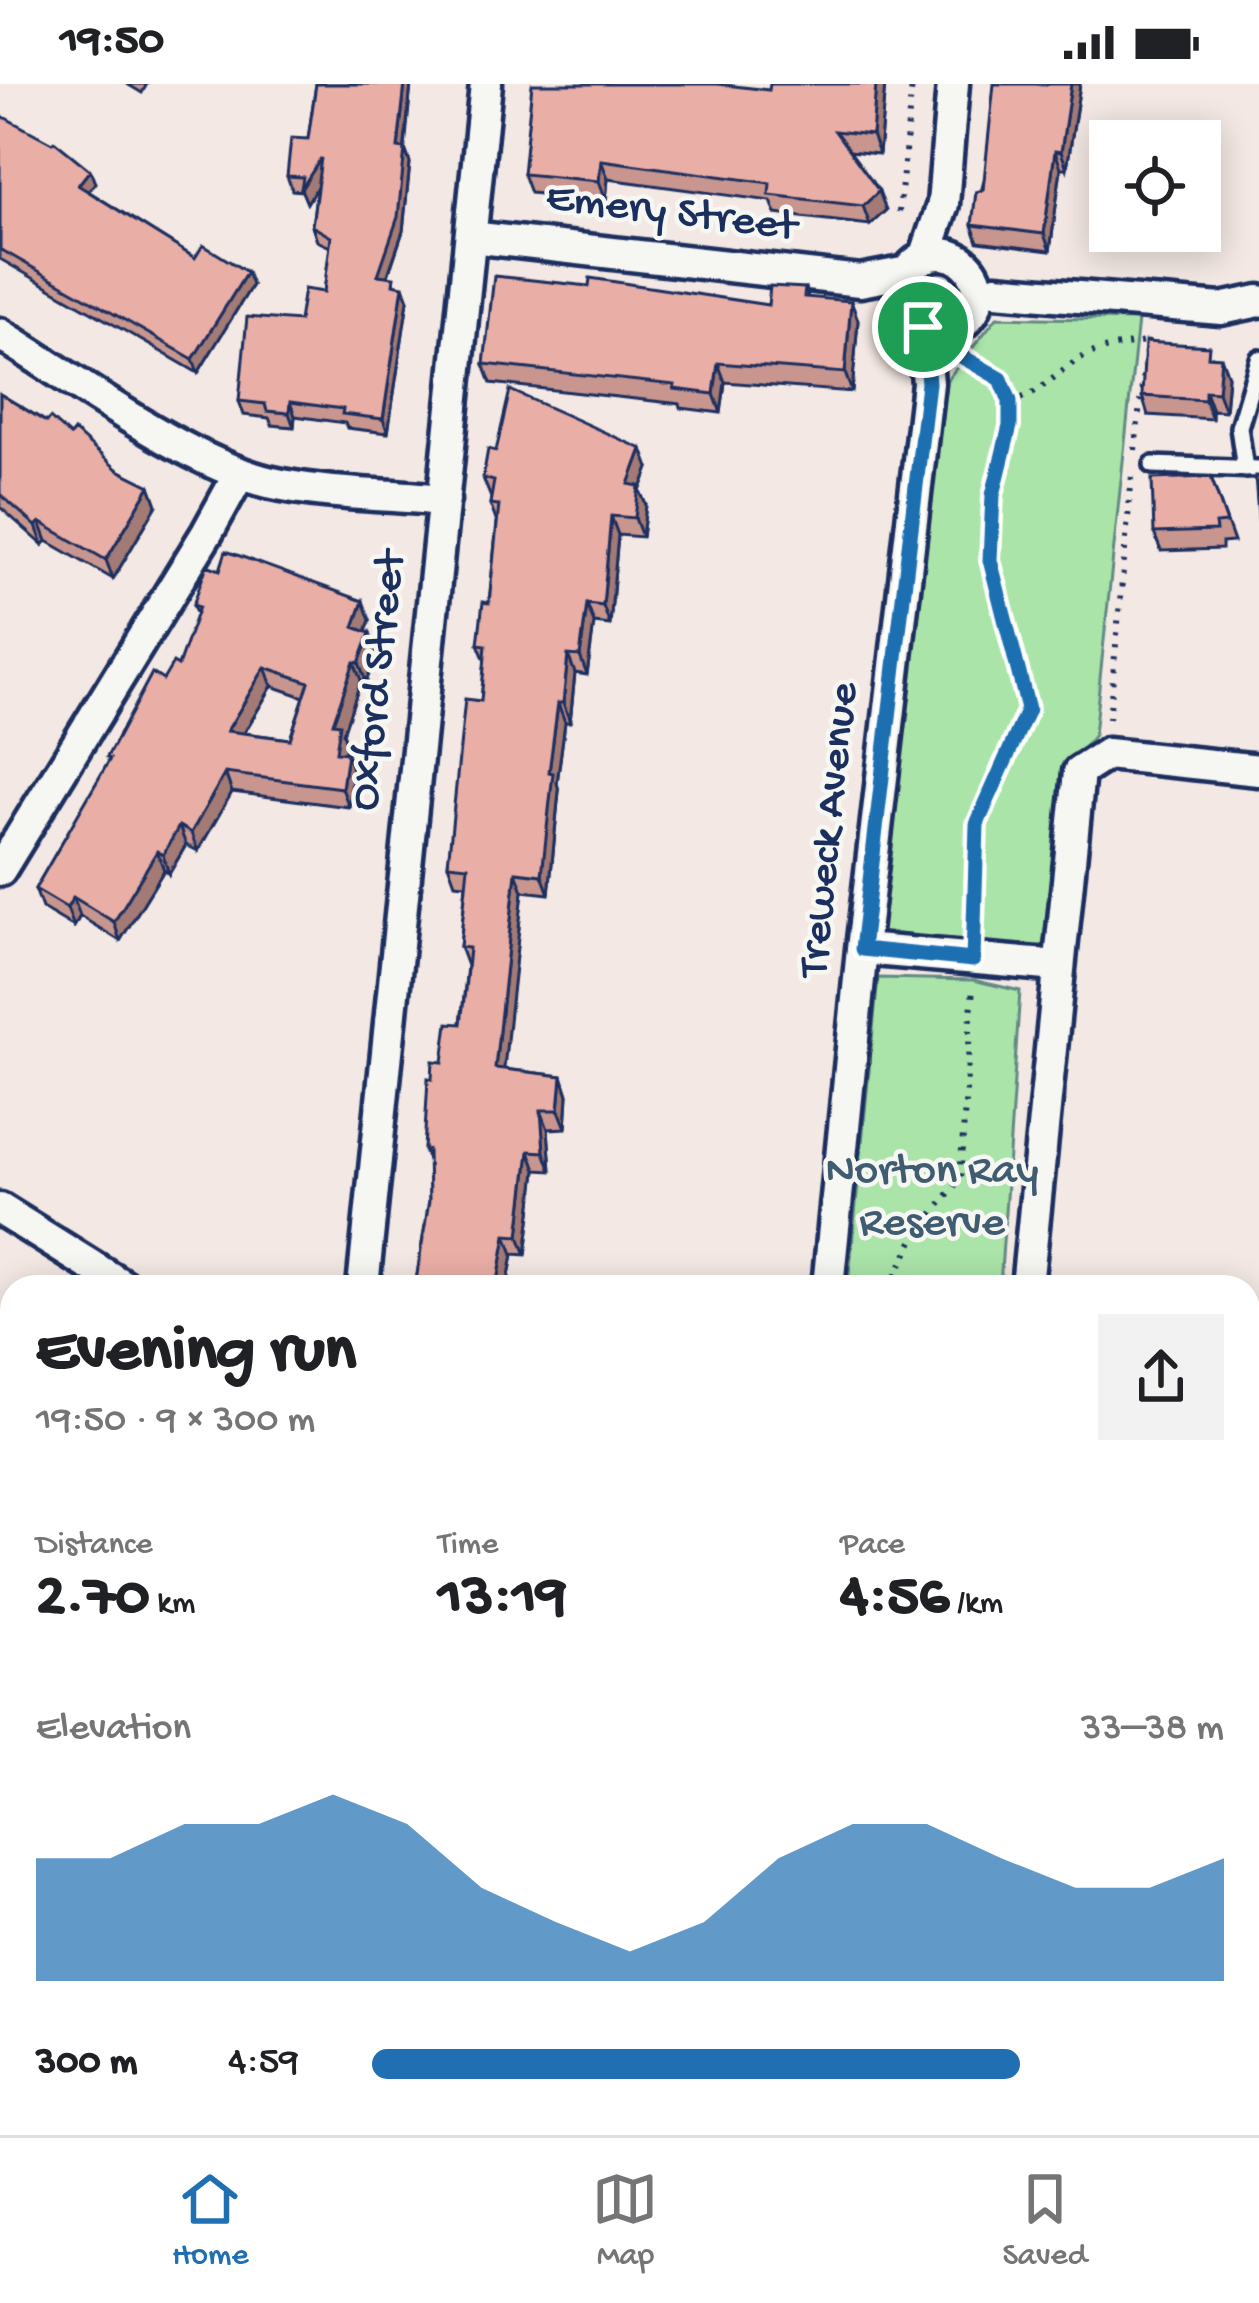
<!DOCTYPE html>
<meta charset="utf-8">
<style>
:root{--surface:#fff;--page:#f2f2f2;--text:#202124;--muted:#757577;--line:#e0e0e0;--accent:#1f6fb2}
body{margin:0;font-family:"Gochi Hand",sans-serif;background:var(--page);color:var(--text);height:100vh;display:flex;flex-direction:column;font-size:45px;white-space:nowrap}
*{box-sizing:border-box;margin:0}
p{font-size:39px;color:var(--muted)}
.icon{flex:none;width:66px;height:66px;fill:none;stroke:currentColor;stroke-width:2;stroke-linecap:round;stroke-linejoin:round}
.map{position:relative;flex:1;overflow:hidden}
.sheet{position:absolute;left:0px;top:1191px;width:1260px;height:861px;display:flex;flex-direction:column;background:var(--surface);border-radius:36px 36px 0 0;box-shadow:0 6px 30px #0003}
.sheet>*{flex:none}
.controls{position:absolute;left:1089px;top:36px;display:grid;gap:24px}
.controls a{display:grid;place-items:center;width:132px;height:132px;border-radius:0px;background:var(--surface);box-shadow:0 6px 30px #0003;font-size:60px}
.pin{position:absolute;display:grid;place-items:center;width:102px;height:102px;color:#fff;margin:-51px;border:6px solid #fff;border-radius:50%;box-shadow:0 3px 12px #0007}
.round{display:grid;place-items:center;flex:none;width:126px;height:126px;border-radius:0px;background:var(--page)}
.summary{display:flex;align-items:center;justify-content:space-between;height:204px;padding:0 36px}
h1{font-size:66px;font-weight:800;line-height:90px}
.metrics{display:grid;grid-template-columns:repeat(3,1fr);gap:18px;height:204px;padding:12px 36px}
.metrics div{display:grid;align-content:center}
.metrics b{font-size:60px;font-weight:800}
.metrics small{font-size:33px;font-weight:400}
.metrics p{font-size:33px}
.chart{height:336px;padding:24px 36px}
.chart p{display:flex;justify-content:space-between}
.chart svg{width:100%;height:216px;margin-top:12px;fill:var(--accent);opacity:.7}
ul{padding:0 36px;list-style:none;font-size:39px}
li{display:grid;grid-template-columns:192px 144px 1fr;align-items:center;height:90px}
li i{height:30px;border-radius:15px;background:var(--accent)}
.status{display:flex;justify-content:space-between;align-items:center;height:84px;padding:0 60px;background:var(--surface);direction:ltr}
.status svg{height:33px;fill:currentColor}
.menu{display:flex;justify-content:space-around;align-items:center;height:168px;border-top:3px solid var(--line);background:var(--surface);font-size:33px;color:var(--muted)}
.menu a{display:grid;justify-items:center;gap:6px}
.menu .current{color:var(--accent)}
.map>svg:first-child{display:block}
.green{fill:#aae4a9;stroke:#628a84;stroke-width:3}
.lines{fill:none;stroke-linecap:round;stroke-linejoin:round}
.lane-casing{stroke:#1b2f5e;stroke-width:24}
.street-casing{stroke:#1b2f5e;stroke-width:39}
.path{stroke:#1b2f5e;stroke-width:6;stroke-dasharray:3 9;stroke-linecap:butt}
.lane{stroke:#f6f6f2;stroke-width:15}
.street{stroke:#f6f6f2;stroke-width:30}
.wall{fill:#c8968f;stroke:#1b2f5e;stroke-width:3;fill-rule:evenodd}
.shaded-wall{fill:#a37a74;stroke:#1b2f5e;stroke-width:3}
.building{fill:#e9aea6;stroke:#1b2f5e;stroke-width:3;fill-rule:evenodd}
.route-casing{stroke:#fff;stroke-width:24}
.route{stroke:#1f6fb2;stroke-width:15}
.labels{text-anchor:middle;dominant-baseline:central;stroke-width:9;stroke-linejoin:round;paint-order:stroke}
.street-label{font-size:45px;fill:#1b2f5e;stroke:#f6f6f2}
.park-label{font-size:45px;fill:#3f5c71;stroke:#f6f6f2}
</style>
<div class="status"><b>19:50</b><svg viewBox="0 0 49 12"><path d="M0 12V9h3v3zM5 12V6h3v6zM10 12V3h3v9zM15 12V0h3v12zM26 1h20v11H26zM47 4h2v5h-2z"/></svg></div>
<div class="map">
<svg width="1259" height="2051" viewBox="0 0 1259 2051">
<rect width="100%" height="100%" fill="#f3e8e3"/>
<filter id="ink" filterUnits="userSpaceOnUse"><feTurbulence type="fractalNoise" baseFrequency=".00833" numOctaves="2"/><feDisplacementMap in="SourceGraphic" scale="24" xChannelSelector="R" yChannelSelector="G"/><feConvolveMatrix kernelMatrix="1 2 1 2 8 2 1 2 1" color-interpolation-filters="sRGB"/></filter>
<g filter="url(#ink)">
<!-- green -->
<path class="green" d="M 997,233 L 1138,236 L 1094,651 L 1067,686 L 1043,862 L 877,851 L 946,297 Z
M 878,894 L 973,896 L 1020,907 L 1000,1203 L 848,1203 Z
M 12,1674 L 12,2040 L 921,2040 L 920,2051 L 0,2051 L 0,1694 Z"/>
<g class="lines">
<defs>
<path id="lane" d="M 1153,381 L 1259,385
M 1245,385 L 1239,343 L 1259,275"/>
<path id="street" d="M 471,153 L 860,197 L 908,188
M902 208a38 38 0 1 1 76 0a38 38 0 1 1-76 0Z
M 925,174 L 943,120 L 953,0
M 996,206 L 1221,225 L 1259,217
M 0,250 C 76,297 183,377 268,398 C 324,411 387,410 444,416
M 0,786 L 207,449 L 240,389
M 862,865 L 1058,882
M 0,1125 L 125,1203
M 363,1203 L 486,0
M 828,1203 L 862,865 L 928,299 L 923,243
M 1027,1203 L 1079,688 L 1107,670 L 1259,686
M 0,1652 L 12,1632
M 1248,1808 L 1259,1809
M 941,2051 L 942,2040"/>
</defs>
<!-- lane casing -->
<use href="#lane" class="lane-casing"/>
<!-- street casing -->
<use href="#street" class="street-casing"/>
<!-- path -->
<path class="path" d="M 899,128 L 912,0
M 956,271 L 1001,295 L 1010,317 L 1010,342 L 993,411 L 990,476 L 1028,625 L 977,740 L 973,847
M 1010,317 C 1040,311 1052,292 1078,276 C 1098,263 1122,262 1145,258
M 1135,366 L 1148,248
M 1109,635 L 1132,391
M 890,1203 L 916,1151 L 960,1095 L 973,902
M 0,1810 L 12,1811
M 168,2040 L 171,2051
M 903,2051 L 904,2040"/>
<!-- lane -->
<use href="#lane" class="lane"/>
<!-- street -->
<use href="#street" class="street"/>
</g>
<!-- wall -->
<path class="wall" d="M 127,0 L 147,0 L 142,9 Z
M 316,0 L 411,0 L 405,65 L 410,79 L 403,147 L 388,192 L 408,216 L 388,349 L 347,344 L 345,339 L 295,332 L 294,343 L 272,341 L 269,334 L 244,331 L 239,317 L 324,208 L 330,163 L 317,157 L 312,142 L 317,102 L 307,119 L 302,107 L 292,106 L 287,92 L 308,55 Z
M 885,0 L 879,70 L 849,67 L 886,126 L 870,141 L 776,130 L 771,117 L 608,95 L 606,116 L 530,109 L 523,90 L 769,6 Z
M 1080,0 L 1067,84 L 1061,84 L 1050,167 L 978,158 L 972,141 L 1010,1 Z
M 0,31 L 95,99 L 88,107 L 195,174 L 252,201 L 198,289 L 0,175 Z
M 805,204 L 808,213 L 858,236 L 852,308 L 725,298 L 721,329 L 681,324 L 680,320 L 491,299 L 484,280 L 768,221 Z
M 1212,272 L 1228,292 L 1225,327 L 1212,326 L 1212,335 L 1148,331 L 1142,312 Z
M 0,310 L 70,352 L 118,386 L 150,402 L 157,421 L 113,495 L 47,457 L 43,461 L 0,423 Z
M 496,367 L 649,384 L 640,407 L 646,421 L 642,453 L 618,451 L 610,541 L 594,539 L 587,591 L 575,589 L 570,638 L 565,638 L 557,699 L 559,707 L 549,810 L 523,807 L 503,985 L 562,992 L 568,1011 L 566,1044 L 548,1045 L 551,1087 L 536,1086 L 526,1171 L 513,1170 L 507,1203 L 415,1203 L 429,1117 L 429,1079 L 424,1066 L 432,995 L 443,978 L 461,940 L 467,882 L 460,863 L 466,800 L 455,799 L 448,780 L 481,617 L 485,577 L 478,560 L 489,519 L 497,439 L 490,420 L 491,414 L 483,394 Z
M 1211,393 L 1234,458 L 1222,459 L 1222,465 L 1161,467 L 1154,449 Z
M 193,521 L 370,536 L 366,547 L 377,568 L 366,598 L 361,596 L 343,649 L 346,659 L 345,669 L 353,688 L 349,723 L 232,708 L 198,767 L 186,761 L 169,790 L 164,786 L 120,857 L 80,832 L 74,843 L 42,824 L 35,805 L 109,678 L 107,673 L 163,596 L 178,582 L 197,531 ZM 272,602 L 304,613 L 290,655 L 244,649 Z"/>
<!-- shaded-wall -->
<path class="shaded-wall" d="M 405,0 L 411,0 L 403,78 L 398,64 Z
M 876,0 L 885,0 L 879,70 L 872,51 Z
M 1071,0 L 1080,0 L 1067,84 L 1061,68 Z
M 405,65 L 410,79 L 403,147 L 383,205 L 378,191 Z
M 1055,67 L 1061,84 L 1050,167 L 1044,150 Z
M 321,74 L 326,88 L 307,119 L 301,105 Z
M 601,76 L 608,95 L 606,116 L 599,97 Z
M 90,86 L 95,99 L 83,114 L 78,101 Z
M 879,107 L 886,126 L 870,141 L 863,122 Z
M 247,188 L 252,201 L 198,289 L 193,275 Z
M 403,202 L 408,216 L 388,349 L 383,335 Z
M 851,217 L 858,236 L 852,308 L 845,289 Z
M 1221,273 L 1228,292 L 1225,327 L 1218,308 Z
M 718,279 L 725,298 L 721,329 L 714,310 Z
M 1205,307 L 1212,326 L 1212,335 L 1205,316 Z
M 290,318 L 295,332 L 294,343 L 289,329 Z
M 642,365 L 649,384 L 640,407 L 646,421 L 642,453 L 635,434 L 629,400 Z
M 150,402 L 157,421 L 113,495 L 106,476 Z
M 611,432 L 618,451 L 610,541 L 603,522 Z
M 40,438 L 47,457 L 43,461 L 36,442 Z
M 363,517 L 370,536 L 361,562 L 354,543 Z
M 587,520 L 594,539 L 587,591 L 580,572 Z
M 370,549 L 377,568 L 366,598 L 359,579 Z
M 568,571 L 575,589 L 570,638 L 563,619 Z
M 354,578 L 361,596 L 343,649 L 346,659 L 343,687 L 336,668 L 333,639 Z
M 265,583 L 272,602 L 234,666 L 227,647 Z
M 558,619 L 565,638 L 557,699 L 559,707 L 549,810 L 542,791 L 549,688 Z
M 347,669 L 353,688 L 349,723 L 342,704 Z
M 225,689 L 232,708 L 198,767 L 191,749 Z
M 179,742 L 186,761 L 169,790 L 163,771 Z
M 157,767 L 164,786 L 120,857 L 114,838 Z
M 516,788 L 523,807 L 502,1003 L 495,984 Z
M 73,813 L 80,832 L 74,843 L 67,824 Z
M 562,992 L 568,1011 L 566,1044 L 559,1026 Z
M 541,1026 L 548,1045 L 551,1087 L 544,1068 Z
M 529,1067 L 536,1086 L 526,1171 L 519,1152 Z
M 506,1151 L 513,1170 L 507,1203 L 497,1203 Z"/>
<!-- building -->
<path class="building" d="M 316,0 L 405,0 L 398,64 L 405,65 L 398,133 L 378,191 L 394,193 L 393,200 L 403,202 L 383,335 L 342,330 L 343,325 L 290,318 L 289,329 L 267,327 L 265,320 L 239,317 L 247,233 L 299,237 L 304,205 L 324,208 L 331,153 L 312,142 L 321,74 L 301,105 L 303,93 L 287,92 L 291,54 L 308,55 Z
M 532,0 L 717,0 L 769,6 L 770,0 L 876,0 L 872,51 L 835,47 L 879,107 L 863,122 L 769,111 L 770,99 L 601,76 L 599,97 L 523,90 Z
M 994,0 L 1071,0 L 1061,68 L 1055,67 L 1044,150 L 972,141 L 976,108 L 983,106 Z
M 0,31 L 52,59 L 54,57 L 90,86 L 78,101 L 195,174 L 203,161 L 247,188 L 193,275 L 0,165 Z
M 494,192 L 589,202 L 590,194 L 768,221 L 770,202 L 805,204 L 804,213 L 851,217 L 845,289 L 718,279 L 714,310 L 674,305 L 675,301 L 484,280 Z
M 1145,258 L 1209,262 L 1208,272 L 1221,273 L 1218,308 L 1205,307 L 1205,316 L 1142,312 Z
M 510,306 L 642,365 L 629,400 L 639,402 L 635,434 L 611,432 L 603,522 L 587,520 L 580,572 L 568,571 L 563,619 L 558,619 L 549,688 L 553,689 L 542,791 L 516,788 L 495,984 L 562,992 L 559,1026 L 541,1026 L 544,1068 L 529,1067 L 519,1152 L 506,1151 L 497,1203 L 415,1203 L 429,1117 L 428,1066 L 424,1066 L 428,994 L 432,995 L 433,977 L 443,978 L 448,939 L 461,940 L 465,906 L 469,864 L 460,863 L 468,782 L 448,780 L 465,615 L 481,617 L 486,561 L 478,560 L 483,518 L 489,519 L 499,421 L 490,420 L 494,397 L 483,394 L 488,365 L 496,367 Z
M 0,310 L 46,338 L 50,334 L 70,352 L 74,347 L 118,386 L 150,402 L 106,476 L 40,438 L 36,442 L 0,410 Z
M 1255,392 L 1259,392 L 1259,444 Z
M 1211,393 L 1227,439 L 1215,440 L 1216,447 L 1154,449 L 1152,395 Z
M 226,467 L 363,517 L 354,543 L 370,549 L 359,579 L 354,578 L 333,639 L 340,640 L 336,668 L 347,669 L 342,704 L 225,689 L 191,749 L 179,742 L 163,771 L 157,767 L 114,838 L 73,813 L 67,824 L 35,805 L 110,675 L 107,673 L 152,589 L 163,596 L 173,579 L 178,582 L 199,523 L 193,521 L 207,481 L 220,486 ZM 265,583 L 309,598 L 290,655 L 227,647 Z"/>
</g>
<g class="lines" filter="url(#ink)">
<defs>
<path id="route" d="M 923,243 L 938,247 L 954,244 L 941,269 L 961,272 L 1001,295 L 1010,317 L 1010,342 L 993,411 L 990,476 L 1028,625 L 977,740 L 973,876 L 862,865 L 928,299 Z"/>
</defs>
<!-- route casing -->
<use href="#route" class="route-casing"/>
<!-- route -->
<use href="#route" class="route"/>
</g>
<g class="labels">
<!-- street labels -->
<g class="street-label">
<text transform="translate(671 130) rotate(7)">Emery Street</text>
<text transform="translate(380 597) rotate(-84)">Oxford Street</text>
<text transform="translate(831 746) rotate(-84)">Treweck Avenue</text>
</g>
<!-- park labels -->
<g class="park-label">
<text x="932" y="1088">Norton Ray<tspan x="932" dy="52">Reserve</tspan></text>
</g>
</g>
</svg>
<div class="controls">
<a><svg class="icon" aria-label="locate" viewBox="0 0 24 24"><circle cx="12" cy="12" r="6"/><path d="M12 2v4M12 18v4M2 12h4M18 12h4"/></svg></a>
</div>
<div class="pin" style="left:923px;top:243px;background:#1e9e55"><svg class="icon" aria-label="arrive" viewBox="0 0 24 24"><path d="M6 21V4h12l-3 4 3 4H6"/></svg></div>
<section class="sheet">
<div class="summary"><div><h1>Evening run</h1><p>19:50 · 9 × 300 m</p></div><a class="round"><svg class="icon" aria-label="share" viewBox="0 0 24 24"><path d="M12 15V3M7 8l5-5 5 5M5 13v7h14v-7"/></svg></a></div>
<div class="metrics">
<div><p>Distance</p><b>2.70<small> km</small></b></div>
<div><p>Time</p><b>13:19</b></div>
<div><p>Pace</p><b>4:56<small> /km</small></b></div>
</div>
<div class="chart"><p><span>Elevation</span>33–38 m</p>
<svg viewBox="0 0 160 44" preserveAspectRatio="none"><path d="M0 44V19L10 19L20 12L30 12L40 6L50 12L60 25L70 32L80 38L90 32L100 19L110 12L120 12L130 19L140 25L150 25L160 19V44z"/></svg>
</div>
<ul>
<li><b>300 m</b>4:59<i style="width:76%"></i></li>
</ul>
</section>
</div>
<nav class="menu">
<a class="current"><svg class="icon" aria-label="home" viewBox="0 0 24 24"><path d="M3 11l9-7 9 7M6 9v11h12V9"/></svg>Home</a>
<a><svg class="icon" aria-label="map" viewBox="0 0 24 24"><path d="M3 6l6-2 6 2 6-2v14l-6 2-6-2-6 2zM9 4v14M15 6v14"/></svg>Map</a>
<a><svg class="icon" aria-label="saved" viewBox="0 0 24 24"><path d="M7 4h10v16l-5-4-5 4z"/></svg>Saved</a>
</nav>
